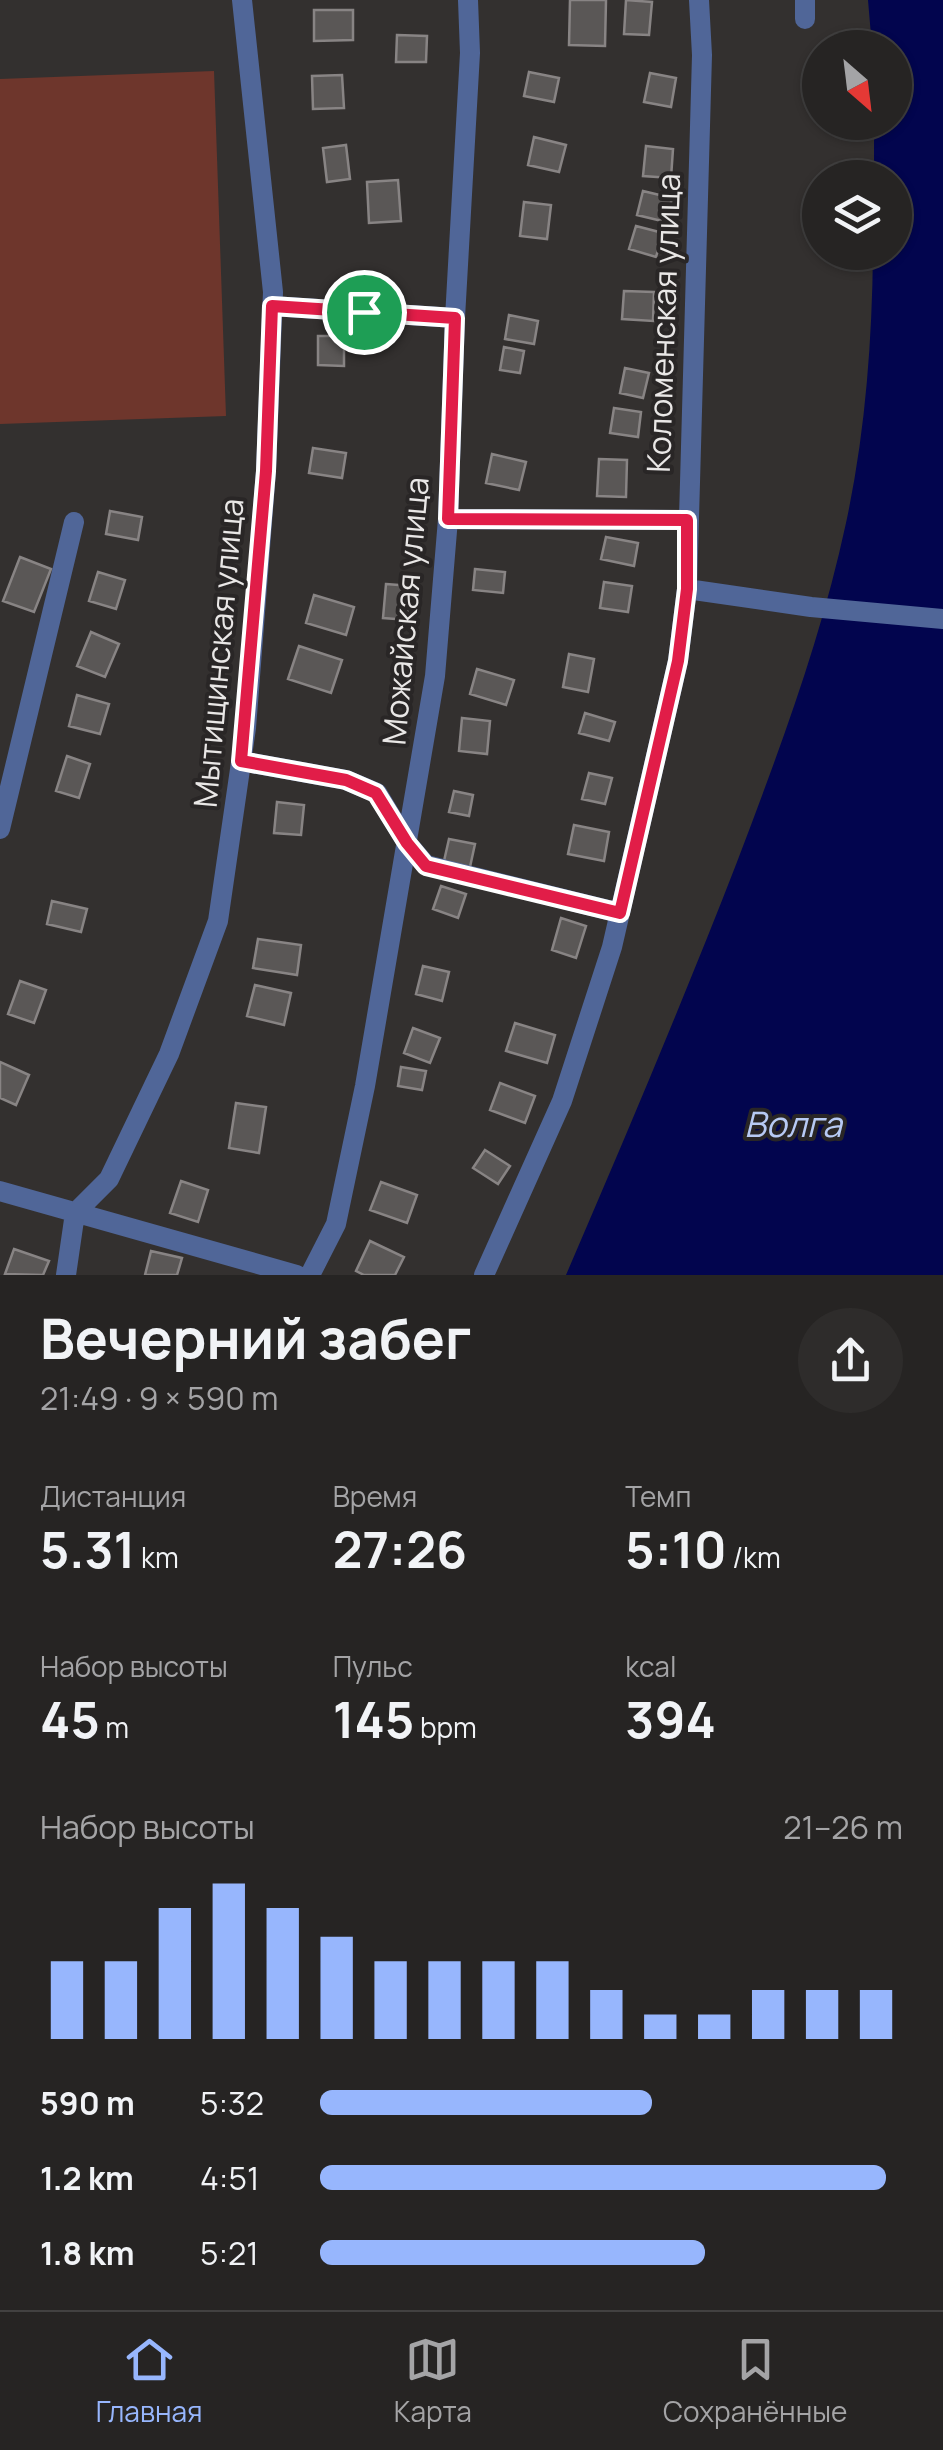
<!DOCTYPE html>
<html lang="ru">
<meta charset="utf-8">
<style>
:root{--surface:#262423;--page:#2e2c2b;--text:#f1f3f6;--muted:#a4a4a6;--line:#424141;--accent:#97b6fd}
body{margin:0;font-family:Manrope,sans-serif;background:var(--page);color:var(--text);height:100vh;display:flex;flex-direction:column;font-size:38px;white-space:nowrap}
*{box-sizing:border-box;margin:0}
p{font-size:32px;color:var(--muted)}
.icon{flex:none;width:55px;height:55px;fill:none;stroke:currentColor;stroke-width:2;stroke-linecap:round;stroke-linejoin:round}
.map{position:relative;height:1275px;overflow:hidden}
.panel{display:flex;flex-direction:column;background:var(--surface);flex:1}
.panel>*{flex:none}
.needle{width:65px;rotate:152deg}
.tools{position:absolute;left:802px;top:30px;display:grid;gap:20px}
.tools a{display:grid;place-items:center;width:110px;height:110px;border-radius:50%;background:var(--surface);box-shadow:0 2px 8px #0004,0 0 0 2px var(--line);font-size:50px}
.pin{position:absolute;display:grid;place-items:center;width:85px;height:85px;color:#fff;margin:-42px;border:5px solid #fff;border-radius:50%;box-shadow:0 2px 10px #0007}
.round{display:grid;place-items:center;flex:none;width:105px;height:105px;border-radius:52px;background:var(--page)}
.headline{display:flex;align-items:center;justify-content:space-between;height:170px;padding:0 40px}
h1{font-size:55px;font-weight:700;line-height:75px}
.figures{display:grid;grid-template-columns:repeat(3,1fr);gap:15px;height:170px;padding:10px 40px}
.figures div{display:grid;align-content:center}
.figures b{font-size:50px;font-weight:700}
.figures small{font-size:28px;font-weight:400}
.figures p{font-size:28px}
.chart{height:280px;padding:20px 40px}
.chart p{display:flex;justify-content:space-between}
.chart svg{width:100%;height:180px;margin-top:10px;stroke:var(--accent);stroke-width:6}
ul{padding:0 40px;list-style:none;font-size:32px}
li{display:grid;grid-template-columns:160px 120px 1fr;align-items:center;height:75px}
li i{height:25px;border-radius:12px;background:var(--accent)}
.tab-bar{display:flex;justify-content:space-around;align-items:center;height:140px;border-top:2px solid var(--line);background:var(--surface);font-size:28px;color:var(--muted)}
.tab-bar a{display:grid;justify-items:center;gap:5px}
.tab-bar .on{color:var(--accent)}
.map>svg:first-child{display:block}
.green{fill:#6e362c}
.water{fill:#02054e}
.building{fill:#5a5756;stroke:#888484;stroke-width:2.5}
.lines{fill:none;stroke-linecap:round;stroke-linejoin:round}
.minor{stroke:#506698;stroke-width:20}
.route-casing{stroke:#fff;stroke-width:20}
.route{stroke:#e11d48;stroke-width:12}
.labels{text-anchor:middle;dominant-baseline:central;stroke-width:8;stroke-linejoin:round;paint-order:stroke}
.street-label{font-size:32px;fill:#e9e7e6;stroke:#292626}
.water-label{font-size:35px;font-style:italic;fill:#b7caf4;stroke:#292626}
</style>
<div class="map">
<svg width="943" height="1275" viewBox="0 0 943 1275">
<rect width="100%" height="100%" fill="#33302f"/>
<!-- green -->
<path class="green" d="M 214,71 L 226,416 L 0,424 L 0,79 Z"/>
<!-- water -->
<path class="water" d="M 868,0 L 943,0 L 943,1275 L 566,1275 C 625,1138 683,1001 737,862 C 779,751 821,640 846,523 C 865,435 872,343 873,253 L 895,252 L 895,178 L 874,177 L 874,123 L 895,122 L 895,48 L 872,47 Z"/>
<!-- building -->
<path class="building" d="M 570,0 L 606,0 L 605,46 L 569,45 Z
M 626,0 L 652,2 L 649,35 L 624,34 Z
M 314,10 L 353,10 L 353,40 L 314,41 Z
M 397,35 L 427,36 L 426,62 L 396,62 Z
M 529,72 L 559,78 L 554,102 L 524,96 Z
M 650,73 L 676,78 L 671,107 L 644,102 Z
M 342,75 L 344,108 L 313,109 L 312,76 Z
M 534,137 L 566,145 L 559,172 L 528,165 Z
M 346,145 L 350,179 L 327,182 L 323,148 Z
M 646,146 L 673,149 L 671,178 L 643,176 Z
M 398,180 L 401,221 L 369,223 L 367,182 Z
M 643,191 L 672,198 L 666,222 L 637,215 Z
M 524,202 L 551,205 L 547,239 L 520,236 Z
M 636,226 L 663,233 L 656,257 L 629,249 Z
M 624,291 L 654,292 L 653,321 L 622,319 Z
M 509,315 L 538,321 L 534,344 L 505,339 Z
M 318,336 L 344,336 L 344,366 L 318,365 Z
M 504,347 L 524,351 L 520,373 L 500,370 Z
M 625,368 L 649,373 L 643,398 L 620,393 Z
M 614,408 L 641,412 L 638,437 L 610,433 Z
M 313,448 L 346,453 L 342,478 L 309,473 Z
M 492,454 L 526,462 L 519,490 L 486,483 Z
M 599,459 L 627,460 L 626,497 L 597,496 Z
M 110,511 L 142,517 L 138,540 L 106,534 Z
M 606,537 L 638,543 L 634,566 L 601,559 Z
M 20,557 L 51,569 L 34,612 L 3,601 Z
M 475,569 L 505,572 L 503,593 L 473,590 Z
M 98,572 L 125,580 L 116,609 L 89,601 Z
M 604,582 L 632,586 L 628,612 L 600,608 Z
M 386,584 L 411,586 L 409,620 L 383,618 Z
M 314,595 L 354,607 L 346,635 L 306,623 Z
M 91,632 L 119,644 L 105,677 L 77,666 Z
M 299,646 L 342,660 L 331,693 L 288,679 Z
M 569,654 L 594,659 L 588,692 L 563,687 Z
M 477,669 L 514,680 L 506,705 L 470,694 Z
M 77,695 L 109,704 L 100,734 L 69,726 Z
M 585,713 L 615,722 L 609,741 L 579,733 Z
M 462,718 L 490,721 L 487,754 L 459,751 Z
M 67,756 L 90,764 L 79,798 L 56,791 Z
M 589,773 L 612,778 L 605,804 L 582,799 Z
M 454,791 L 473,795 L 469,816 L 449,812 Z
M 277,802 L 304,805 L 301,835 L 274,833 Z
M 574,825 L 609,832 L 604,861 L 568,854 Z
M 449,839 L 475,844 L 470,867 L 444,861 Z
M 441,886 L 466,894 L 458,918 L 433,909 Z
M 52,901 L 87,909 L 81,932 L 47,924 Z
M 561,918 L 586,926 L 576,958 L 552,950 Z
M 258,939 L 301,945 L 297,975 L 253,968 Z
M 423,966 L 449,972 L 442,1001 L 416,994 Z
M 20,981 L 46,990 L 34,1023 L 8,1014 Z
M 255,985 L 291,993 L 284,1025 L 247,1016 Z
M 515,1023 L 555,1035 L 547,1063 L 506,1051 Z
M 413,1028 L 440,1038 L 430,1063 L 404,1053 Z
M 0,1062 L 29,1075 L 16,1105 L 0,1098 Z
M 401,1067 L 426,1071 L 422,1090 L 398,1086 Z
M 500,1083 L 535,1096 L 525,1123 L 490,1110 Z
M 236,1103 L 266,1107 L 259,1153 L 229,1148 Z
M 485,1150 L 510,1166 L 498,1184 L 473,1168 Z
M 181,1181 L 208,1190 L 198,1222 L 170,1213 Z
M 381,1182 L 417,1195 L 407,1223 L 370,1210 Z
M 370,1241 L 404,1257 L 395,1275 L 364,1275 L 356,1271 Z
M 14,1249 L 49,1261 L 43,1275 L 5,1274 Z
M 151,1251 L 182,1258 L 177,1275 L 145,1275 Z"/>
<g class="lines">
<!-- minor -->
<path class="minor" d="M 805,0 L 805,19
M 272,306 L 455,318
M 448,519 L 687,520
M 687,589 L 811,607 L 943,619
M 241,761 L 346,780 L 377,793 L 407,843 L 426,865 L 620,913
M 0,829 L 74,522
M 0,1191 L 297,1275
M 66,1275 L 75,1213 L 109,1179 L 169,1054 L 218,921 L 246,728 L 266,471 L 273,292 L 242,0
M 310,1275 L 336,1224 L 365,1086 L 435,676 L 448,519 L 455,318 L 470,53 L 468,0
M 484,1275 L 562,1101 L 612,947 L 678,661 L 687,589 L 702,55 L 699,0"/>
</g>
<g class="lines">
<defs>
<path id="route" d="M 272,306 L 455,318 L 448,519 L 687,520 L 687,589 L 678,661 L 620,913 L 426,866 L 407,843 L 376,793 L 346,780 L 241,761 L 266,471 Z"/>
</defs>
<!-- route casing -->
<use href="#route" class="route-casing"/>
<!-- route -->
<use href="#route" class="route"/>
</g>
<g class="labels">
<!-- street labels -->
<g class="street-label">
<text transform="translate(663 323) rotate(-88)">Коломенская улица</text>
<text transform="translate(405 611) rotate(-85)">Можайская улица</text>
<text transform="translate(218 653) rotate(-85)">Мытищинская улица</text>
</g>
<!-- water labels -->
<g class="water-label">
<text x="793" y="1124">Волга</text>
</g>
</g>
</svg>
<div class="tools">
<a><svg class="needle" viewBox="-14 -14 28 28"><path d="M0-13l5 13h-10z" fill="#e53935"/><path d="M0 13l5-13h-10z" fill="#a4a4a6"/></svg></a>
<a><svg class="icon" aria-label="layers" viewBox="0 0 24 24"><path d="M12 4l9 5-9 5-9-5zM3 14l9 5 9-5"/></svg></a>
</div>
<div class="pin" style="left:364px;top:312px;background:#1e9e55"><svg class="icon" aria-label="arrive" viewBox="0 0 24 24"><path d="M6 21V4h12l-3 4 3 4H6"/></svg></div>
</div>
<section class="panel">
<div class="headline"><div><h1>Вечерний забег</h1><p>21:49 · 9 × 590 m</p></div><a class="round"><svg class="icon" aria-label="share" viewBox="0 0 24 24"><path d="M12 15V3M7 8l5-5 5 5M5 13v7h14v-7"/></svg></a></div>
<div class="figures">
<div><p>Дистанция</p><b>5.31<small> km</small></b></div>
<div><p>Время</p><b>27:26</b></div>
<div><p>Темп</p><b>5:10<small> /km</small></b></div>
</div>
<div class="figures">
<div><p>Набор высоты</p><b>45<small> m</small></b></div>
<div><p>Пульс</p><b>145<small> bpm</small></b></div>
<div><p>kcal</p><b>394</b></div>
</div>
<div class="chart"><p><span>Набор высоты</span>21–26 m</p>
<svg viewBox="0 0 160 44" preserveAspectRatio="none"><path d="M5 44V25M15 44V25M25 44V12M35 44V6M45 44V12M55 44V19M65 44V25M75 44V25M85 44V25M95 44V25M105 44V32M115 44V38M125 44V38M135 44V32M145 44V32M155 44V32"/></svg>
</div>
<ul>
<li><b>590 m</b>5:32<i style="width:57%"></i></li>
<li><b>1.2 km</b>4:51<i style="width:97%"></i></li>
<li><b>1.8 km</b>5:21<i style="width:66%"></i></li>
</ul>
</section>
<nav class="tab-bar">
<a class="on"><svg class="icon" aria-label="home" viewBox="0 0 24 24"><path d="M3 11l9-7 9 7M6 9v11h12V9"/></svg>Главная</a>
<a><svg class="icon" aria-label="map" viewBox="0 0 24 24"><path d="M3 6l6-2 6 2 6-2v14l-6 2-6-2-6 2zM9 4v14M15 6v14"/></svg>Карта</a>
<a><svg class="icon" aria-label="saved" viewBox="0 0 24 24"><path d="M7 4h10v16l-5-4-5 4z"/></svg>Сохранённые</a>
</nav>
